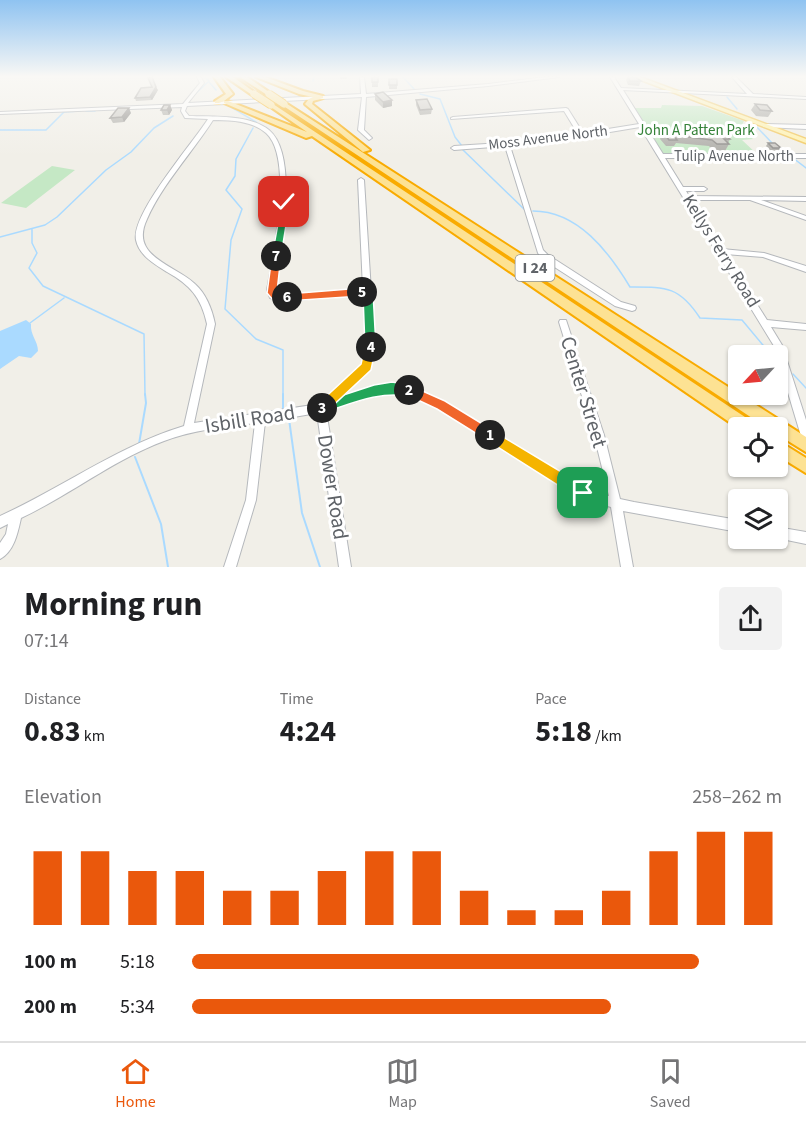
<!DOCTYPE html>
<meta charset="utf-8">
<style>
:root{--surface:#fff;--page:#f2f2f2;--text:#202124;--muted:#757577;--line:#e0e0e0;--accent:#ea580c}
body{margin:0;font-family:"Source Sans 3",sans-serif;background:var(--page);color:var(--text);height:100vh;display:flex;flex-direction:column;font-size:22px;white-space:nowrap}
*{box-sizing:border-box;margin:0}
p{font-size:20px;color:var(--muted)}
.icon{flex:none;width:33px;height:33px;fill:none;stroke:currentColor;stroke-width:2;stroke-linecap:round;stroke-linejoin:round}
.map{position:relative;height:567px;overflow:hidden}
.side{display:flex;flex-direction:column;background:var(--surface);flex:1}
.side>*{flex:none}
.needle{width:39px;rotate:244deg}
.fabs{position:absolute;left:728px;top:345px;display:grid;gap:12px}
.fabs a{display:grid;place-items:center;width:60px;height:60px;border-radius:6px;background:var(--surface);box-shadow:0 2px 4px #0004;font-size:30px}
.pin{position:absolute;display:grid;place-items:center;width:51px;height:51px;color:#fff;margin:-26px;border-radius:12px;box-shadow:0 3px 9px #0006}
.km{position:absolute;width:30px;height:30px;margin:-15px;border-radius:50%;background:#222;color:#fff;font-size:16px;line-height:30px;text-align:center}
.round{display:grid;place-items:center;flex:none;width:63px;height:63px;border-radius:6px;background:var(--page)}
.summary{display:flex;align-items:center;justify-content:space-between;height:102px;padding:0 24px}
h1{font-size:33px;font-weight:700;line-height:45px}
.stats{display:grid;grid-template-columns:repeat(3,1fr);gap:9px;height:102px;padding:6px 24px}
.stats div{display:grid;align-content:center}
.stats b{font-size:30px;font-weight:700}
.stats small{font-size:16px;font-weight:400}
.stats p{font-size:16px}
.chart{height:168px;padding:12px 24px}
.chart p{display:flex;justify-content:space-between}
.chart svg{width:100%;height:108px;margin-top:6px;stroke:var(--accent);stroke-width:6}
ul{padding:0 24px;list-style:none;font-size:20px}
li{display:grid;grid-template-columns:96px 72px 1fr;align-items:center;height:45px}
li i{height:15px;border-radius:8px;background:var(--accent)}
.dock{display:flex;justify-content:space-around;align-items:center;height:84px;border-top:2px solid var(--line);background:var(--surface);font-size:16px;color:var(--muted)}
.dock a{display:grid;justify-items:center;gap:3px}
.dock .current{color:var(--accent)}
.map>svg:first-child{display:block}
.green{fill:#c5e8c5}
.water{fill:#aadaff}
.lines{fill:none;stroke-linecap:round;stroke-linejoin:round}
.stream-far1{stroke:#aadaff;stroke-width:1.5}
.stream{stroke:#aadaff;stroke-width:2}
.minor-casing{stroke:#b5b8bc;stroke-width:2}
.major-casing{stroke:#f2c960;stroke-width:3}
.highway-casing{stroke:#f9ab00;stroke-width:4}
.minor{fill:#fff;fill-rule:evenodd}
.major{fill:#fff2af;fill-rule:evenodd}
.highway{fill:#fde293;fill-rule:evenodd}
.highway-bridge-casing{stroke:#f9ab00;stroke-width:9;stroke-linecap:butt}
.highway-bridge{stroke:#fde293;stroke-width:7}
.wall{fill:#afaea9}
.shaded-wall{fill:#8f8d8a}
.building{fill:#cccac5;stroke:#8f8d8a;stroke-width:1.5}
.split-1{fill:#f5b400;stroke:#fff;stroke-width:1.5}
.split-2{fill:#f0652b;stroke:#fff;stroke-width:1.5}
.split-3{fill:#22a559;stroke:#fff;stroke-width:1.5}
.split-4{fill:#f5b400;stroke:#fff;stroke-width:1.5}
.split-5{fill:#22a559;stroke:#fff;stroke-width:1.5}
.split-6{fill:#f0652b;stroke:#fff;stroke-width:1.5}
.split-7{fill:#f0652b;stroke:#fff;stroke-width:1.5}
.split-8{fill:#22a559;stroke:#fff;stroke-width:1.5}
.labels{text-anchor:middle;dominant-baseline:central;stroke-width:6;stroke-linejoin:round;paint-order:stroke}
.far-park-label{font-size:15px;fill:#348238;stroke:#fff}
.far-street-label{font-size:15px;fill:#5f6368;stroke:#fff}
.shield{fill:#fff;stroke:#8f9295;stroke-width:1.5}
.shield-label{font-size:16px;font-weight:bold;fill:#5f6368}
.street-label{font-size:18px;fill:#5f6368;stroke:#fff}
.near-street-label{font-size:21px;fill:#5f6368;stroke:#fff}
</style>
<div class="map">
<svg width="806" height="567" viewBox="0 0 806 567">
<rect width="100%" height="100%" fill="#f1efe8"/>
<!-- green -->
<path class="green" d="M 662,105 L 702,106 L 744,121 L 742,125 L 737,126 L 753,139 L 742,140 L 758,155 L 664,155 L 633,108 L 661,108 Z
M 52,166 L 75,170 L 26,208 L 1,203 Z"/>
<!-- water -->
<path class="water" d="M 26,320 L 31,324 C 30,335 38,341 38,351 L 31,358 L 19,356 L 0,369 L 0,331 Z"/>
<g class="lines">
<!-- stream-far1 -->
<path class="stream-far1" d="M 403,77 L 414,89
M 313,81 L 314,77
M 209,82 L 216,90
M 420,94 L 440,99 L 455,137 L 462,146
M 734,94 L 747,94
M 194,95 L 209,81 L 206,78
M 727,97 L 737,109
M 231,107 L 256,122
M 86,111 L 95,111
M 754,124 L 772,143
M 253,128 L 236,159 L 235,176 L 226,190 L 242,209 L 231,240 L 225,309 L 256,339 L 283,350 L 283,395
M 0,130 L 46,130 L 64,112 L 80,111
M 463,150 L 525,210
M 793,158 L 806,168
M 533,211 C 578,211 609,252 630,287 C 666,287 679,286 700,318 L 742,320 L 772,356
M 32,229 L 32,243 L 37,253 L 29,268 L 43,286 L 144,334 L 145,395
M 0,237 L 45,225 L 57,217 L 106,170 L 131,152 L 154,128 L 173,116
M 30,323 L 64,298
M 777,363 L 781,368
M 793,374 L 806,388"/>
<!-- stream -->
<path class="stream" d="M 283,394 L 283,409
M 289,419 L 302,513 L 320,567
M 139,444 L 146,403 L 145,394
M 135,457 L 161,524 L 168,567"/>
<defs>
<path id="minor" d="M 197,77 L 201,77 L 204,83 L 188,103 L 361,94 L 360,77 L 364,77 L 366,94 L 488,84 L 545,77 L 559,77 L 488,86 L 366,97 L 364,130 L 372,138 L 369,140 L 358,130 L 362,97 L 187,106 L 185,111 L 189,116 C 212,117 249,114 269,130 C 300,156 280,254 275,290 L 276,294 L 281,295 L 363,289 L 358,180 L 361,178 L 364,180 L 375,355 L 365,374 L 338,399 C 386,384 397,380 444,402 L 590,491 L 609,496 L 594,435 L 559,322 L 560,320 L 566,320 L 604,435 L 620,499 L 634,502 L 738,520 L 738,532 L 623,511 L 633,567 L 621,567 L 611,507 L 584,500 L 438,408 C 428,403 417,398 406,395 C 379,389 352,404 326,410 L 351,567 L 339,567 L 317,413 L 265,422 L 256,500 L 236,567 L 224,567 L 246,500 L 255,423 C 224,427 193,430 164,441 C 113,460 70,495 21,518 C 18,532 14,552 0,559 L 0,543 L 6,534 L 8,524 L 0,528 L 0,516 C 62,488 118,446 184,426 L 207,324 C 201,297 190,285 167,272 C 154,264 139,255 136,240 C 131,214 193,143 208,119 L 185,118 L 181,111 L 182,107 L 0,114 L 0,112 L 183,104 L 200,83 ZM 213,120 C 230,120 253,121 266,133 C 294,158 273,256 267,290 L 270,298 L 281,301 L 364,295 L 367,355 L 359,368 L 319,404 L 194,423 L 215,324 C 212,309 206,294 195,284 C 174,264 129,257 147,219 C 163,183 192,153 213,120 Z
M 610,77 L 614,77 L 621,88 L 747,94 L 732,77 L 736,77 L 753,94 L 806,97 L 806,99 L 623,90 L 663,154 L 806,154 L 806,158 L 665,158 L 683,187 L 704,187 L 707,189 L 704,191 L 686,191 L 689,196 L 806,197 L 806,201 L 761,200 L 806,216 L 806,220 L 750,200 L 691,200 L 722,249 L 764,253 L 806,266 L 806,272 L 763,257 L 725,254 L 767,320 L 806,324 L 806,330 L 771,327 L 782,345 L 806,420 L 806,441 L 803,439 L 801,436 L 774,346 L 640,127 L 532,145 L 510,146 L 543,250 L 548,255 L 621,302 L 635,306 L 636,308 L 635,310 L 632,311 L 615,306 L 542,259 L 538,253 L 505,146 L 454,150 L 451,148 L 454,146 L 532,141 L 578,134 L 564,111 L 451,119 L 451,118 L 453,117 L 566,108 L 568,109 L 583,133 L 639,124 Z
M 766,124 L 806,125 L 806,129 L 764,127 L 763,126 Z
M 777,527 L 806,532 L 806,544 L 777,538 Z"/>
<path id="major" d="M 633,77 L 640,77 L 806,139 L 806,143 Z"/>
<path id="highway" d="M 214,77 L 220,77 L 233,94 L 224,101 L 228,101 L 307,132 L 268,105 L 273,104 L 754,423 L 756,428 L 738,428 L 312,136 L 306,138 L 224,103 L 224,101 L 219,103 L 215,103 L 215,101 L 226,94 Z
M 226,77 L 233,77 L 257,94 L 252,95 Z
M 240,77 L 247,77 L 272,94 L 267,95 Z
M 256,77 L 265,77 L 303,91 L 323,96 L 323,98 L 313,101 L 312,104 L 370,150 L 363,152 L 306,105 L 305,104 L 309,99 L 313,97 L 299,94 Z
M 284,102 L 806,437 L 806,452 L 777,434 L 777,428 L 767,428 L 282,105 L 281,104 Z
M 777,440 L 806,458 L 806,473 L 777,455 Z"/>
</defs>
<!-- minor casing -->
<use href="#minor" class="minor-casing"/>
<!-- major casing -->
<use href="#major" class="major-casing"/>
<!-- highway casing -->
<use href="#highway" class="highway-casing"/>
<!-- minor -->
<use href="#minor" class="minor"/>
<!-- major -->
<use href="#major" class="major"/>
<!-- highway -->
<use href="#highway" class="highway"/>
<defs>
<path id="highway-bridge" d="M 254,94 L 271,105
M 269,94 L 284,104"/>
</defs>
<!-- highway-bridge casing -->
<use href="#highway-bridge" class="highway-bridge-casing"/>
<!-- highway-bridge -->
<use href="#highway-bridge" class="highway-bridge"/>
</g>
<!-- wall -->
<path class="wall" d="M 340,77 L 347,77 L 347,79 L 340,79 Z
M 372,77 L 378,77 L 378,87 L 372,87 Z
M 627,77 L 635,77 L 641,81 L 639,86 L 628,85 L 626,80 Z
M 389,79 L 397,79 L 397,89 L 389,89 Z
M 158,90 L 152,100 L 136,101 L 135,98 Z
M 375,94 L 392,106 L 383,108 L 375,100 Z
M 416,100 L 432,109 L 431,114 L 420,115 L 416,105 Z
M 755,104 L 772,111 L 768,117 L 756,116 L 751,110 Z
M 170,105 L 172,110 L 169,115 L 163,115 L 161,110 Z
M 131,113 L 124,122 L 113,123 L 110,118 Z
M 663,132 L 730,139 L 728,143 L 729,144 L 725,151 L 713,151 L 709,146 L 676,143 L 674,146 L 666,146 L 660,139 Z
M 768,143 L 781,148 L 778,152 L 771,151 L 766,146 Z"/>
<!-- shaded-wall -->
<path class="shaded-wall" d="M 156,87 L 158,90 L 152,100 L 150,97 Z
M 392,100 L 392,106 L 383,108 L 383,102 Z
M 170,105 L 172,110 L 169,115 L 167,110 Z
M 129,108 L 131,113 L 124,122 L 122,117 Z"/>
<!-- building -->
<path class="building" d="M 152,77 L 156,87 L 150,97 L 135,98 L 141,88 L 152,87 L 148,78 Z
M 372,77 L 378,77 L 378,82 L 372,82 Z
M 628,77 L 635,77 L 641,81 L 630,81 Z
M 389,79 L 397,79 L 397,85 L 389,85 Z
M 383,92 L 392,100 L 383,102 L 375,94 Z
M 427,99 L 432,109 L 420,110 L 416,100 Z
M 755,104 L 767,105 L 772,111 L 760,110 Z
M 164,105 L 170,105 L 167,110 L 161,110 Z
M 118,108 L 129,108 L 122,117 L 110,118 Z
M 706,131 L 725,134 L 730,139 L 724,139 L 729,144 L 717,144 L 712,140 L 673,135 L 677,140 L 669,140 L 663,132 Z
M 768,143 L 775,143 L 781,148 L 773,148 Z"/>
<!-- sky -->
<linearGradient id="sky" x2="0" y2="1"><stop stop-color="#8fc3f1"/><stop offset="0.49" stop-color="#f9f8f5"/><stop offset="1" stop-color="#f9f8f5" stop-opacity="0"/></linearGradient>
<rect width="806" height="156" fill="url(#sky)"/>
<!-- split-1 -->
<path class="split-1" d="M 490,429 L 588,488 L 588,498 L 578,498 L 485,439 L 483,435 Z"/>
<!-- split-2 -->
<path class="split-2" d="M 409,385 L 445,401 L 494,431 L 494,439 L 485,439 L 437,409 L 405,394 L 403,390 Z"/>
<!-- split-3 -->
<path class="split-3" d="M 392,382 L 409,385 L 415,390 L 409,396 C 378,391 351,404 322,413 L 316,408 L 322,402 L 374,385 Z"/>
<!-- split-4 -->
<path class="split-4" d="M 371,343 L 376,347 L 371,370 L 326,412 L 318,412 L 318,404 L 361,364 L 365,347 Z"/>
<!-- split-5 -->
<path class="split-5" d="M 362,288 L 368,288 L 373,292 L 376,347 L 371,352 L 365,347 L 363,296 L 357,292 Z"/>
<!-- split-6 -->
<path class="split-6" d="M 362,288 L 367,292 L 362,296 L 287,301 L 282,297 L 287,294 Z"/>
<!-- split-7 -->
<path class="split-7" d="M 276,252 L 281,256 L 277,292 L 291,295 L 291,300 L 273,300 L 267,293 L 272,256 Z"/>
<!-- split-8 -->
<path class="split-8" d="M 284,211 L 288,213 L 281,256 L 276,259 L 272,256 L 280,213 Z"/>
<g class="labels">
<!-- far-park labels -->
<g class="far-park-label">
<text x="696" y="130">John A Patten Park</text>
</g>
<!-- far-street labels -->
<g class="far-street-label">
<text transform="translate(548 138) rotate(-7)">Moss Avenue North</text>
<text x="734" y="156">Tulip Avenue North</text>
</g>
<!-- shield labels -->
<rect class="shield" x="515.5" y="255" width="39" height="26" rx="4.5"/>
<g class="shield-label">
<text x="535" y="268">I 24</text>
</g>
<!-- street labels -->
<g class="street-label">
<text transform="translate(721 251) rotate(58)">Kellys Ferry Road</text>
</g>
<!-- near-street labels -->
<g class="near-street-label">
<text transform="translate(584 392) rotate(73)">Center Street</text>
<text transform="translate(250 419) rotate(-9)">Isbill Road</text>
<text transform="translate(333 487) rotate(81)">Dower Road</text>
</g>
</g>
</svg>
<div class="fabs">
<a><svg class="needle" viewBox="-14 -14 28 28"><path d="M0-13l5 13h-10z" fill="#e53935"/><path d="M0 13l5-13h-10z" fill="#757577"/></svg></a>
<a><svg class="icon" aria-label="locate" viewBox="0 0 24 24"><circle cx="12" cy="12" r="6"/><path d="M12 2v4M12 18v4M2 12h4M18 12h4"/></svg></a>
<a><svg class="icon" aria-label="layers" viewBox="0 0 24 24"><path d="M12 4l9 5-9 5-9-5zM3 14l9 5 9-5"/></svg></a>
</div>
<div class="pin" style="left:583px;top:493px;background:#1e9e55"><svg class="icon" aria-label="arrive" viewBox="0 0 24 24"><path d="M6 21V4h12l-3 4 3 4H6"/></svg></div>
<div class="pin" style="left:284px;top:202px;background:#d93025"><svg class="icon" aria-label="check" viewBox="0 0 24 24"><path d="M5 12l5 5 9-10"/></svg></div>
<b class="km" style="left:490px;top:435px">1</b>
<b class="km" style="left:409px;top:390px">2</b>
<b class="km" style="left:322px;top:408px">3</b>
<b class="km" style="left:371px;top:347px">4</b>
<b class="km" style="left:362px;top:292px">5</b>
<b class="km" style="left:287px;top:297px">6</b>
<b class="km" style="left:276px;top:256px">7</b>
</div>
<section class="side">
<div class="summary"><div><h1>Morning run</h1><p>07:14</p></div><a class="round"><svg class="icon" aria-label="share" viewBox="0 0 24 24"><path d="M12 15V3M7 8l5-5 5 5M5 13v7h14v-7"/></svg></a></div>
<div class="stats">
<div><p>Distance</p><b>0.83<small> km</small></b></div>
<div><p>Time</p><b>4:24</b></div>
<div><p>Pace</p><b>5:18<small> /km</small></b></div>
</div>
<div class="chart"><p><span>Elevation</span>258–262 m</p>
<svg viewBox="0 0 160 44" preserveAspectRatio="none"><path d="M5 44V14M15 44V14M25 44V22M35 44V22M45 44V30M55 44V30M65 44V22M75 44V14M85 44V14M95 44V30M105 44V38M115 44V38M125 44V30M135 44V14M145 44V6M155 44V6"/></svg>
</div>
<ul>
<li><b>100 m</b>5:18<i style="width:86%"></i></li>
<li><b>200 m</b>5:34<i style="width:71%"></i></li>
</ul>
</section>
<nav class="dock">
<a class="current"><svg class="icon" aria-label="home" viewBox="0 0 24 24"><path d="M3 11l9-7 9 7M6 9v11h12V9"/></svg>Home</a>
<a><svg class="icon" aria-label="map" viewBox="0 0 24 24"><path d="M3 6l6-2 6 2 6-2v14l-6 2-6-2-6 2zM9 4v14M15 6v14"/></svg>Map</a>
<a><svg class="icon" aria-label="saved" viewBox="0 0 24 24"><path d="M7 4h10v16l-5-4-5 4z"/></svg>Saved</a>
</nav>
